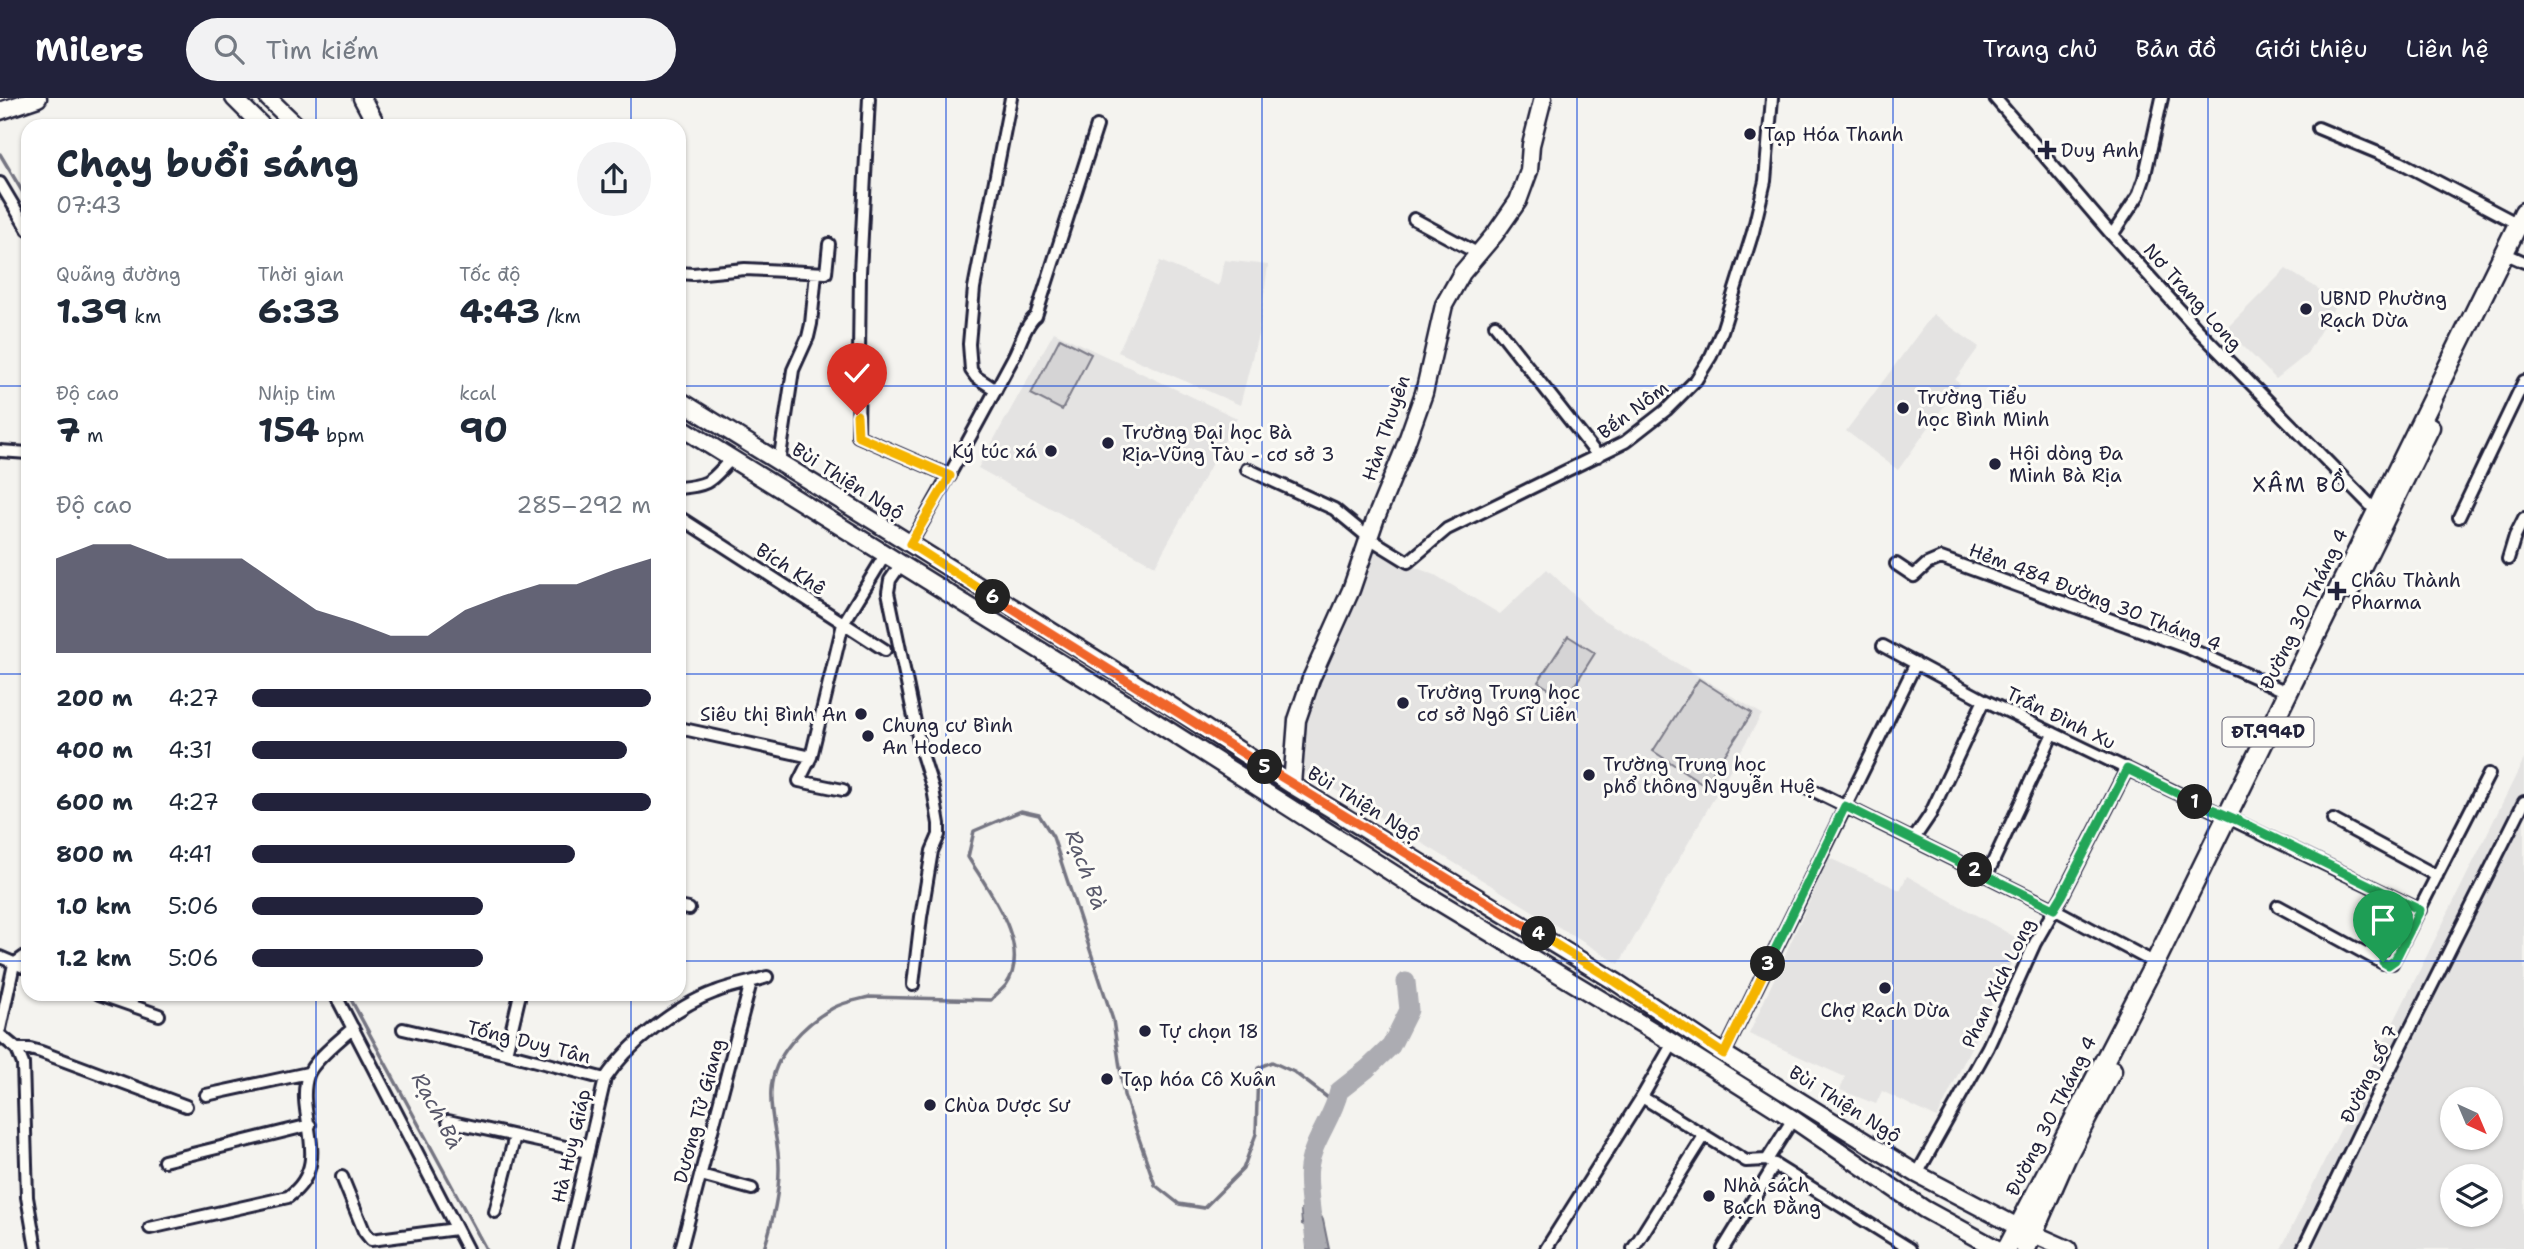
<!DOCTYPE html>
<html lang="vi">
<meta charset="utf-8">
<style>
:root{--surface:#fff;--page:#f2f2f3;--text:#1f2937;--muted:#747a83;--accent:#22223b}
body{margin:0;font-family:"Shantell Sans",sans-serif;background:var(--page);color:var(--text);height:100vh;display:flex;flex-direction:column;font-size:26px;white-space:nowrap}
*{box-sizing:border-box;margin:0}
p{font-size:23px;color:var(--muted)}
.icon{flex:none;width:38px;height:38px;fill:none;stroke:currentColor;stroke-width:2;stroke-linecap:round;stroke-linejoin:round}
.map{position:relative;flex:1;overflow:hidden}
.drawer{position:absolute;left:21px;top:21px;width:665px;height:882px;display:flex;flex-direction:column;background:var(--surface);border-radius:21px;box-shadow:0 2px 5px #0004}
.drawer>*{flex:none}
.needle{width:46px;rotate:136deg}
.fabs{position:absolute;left:2440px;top:989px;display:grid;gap:14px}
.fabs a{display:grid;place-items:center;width:63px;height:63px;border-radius:50%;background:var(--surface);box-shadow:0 2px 5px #0004;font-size:35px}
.pin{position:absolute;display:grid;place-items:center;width:60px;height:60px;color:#fff;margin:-72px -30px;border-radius:50% 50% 50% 0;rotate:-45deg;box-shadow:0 0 7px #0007}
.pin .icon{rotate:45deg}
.km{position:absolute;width:35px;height:35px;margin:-18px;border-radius:50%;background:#222;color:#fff;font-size:19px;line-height:35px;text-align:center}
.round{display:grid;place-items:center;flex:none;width:74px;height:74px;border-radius:37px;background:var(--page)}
.summary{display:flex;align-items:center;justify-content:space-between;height:119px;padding:0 35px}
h1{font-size:38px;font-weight:700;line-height:52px}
.stats{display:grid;grid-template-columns:repeat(3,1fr);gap:10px;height:119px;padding:7px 35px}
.stats div{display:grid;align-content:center}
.stats b{font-size:35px;font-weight:700}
.stats small{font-size:19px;font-weight:400}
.stats p{font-size:19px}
.chart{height:196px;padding:14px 35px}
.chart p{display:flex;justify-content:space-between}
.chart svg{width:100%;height:126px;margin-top:7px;fill:var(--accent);opacity:.7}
ul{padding:0 35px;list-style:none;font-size:23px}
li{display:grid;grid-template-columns:112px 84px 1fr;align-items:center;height:52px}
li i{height:18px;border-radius:9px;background:var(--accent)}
header{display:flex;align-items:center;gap:42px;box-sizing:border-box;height:98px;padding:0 35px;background:var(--accent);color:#fff}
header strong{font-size:33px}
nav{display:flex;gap:38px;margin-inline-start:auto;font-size:24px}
.search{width:490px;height:63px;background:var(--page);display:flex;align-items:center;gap:18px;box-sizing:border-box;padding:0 24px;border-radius:38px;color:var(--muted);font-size:26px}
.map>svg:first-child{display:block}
.built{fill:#e4e3e2;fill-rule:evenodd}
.green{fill:#d5d4d5;stroke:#7c7b88;stroke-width:2}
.water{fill:#acacb2;stroke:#757582;stroke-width:2}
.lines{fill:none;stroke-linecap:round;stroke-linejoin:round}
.stream{stroke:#757582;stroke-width:3.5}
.river{stroke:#acacb2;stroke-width:19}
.street-casing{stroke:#22223b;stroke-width:16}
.secondary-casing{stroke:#22223b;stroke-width:21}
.primary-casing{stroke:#22223b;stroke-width:23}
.street{stroke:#fdfcf7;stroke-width:10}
.secondary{stroke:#fdfcf7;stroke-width:16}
.primary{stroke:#fdfcf7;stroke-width:18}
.split-1-casing{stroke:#fff;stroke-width:14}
.split-2-casing{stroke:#fff;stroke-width:14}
.split-3-casing{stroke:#fff;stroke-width:14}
.split-4-casing{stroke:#fff;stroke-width:14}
.split-5-casing{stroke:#fff;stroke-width:14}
.split-6-casing{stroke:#fff;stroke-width:14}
.split-7-casing{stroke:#fff;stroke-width:14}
.split-1{stroke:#22a559;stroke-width:9}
.split-2{stroke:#22a559;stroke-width:9}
.split-3{stroke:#22a559;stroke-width:9}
.split-4{stroke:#f5b400;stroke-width:9}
.split-5{stroke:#f0652b;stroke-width:9}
.split-6{stroke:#f0652b;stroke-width:9}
.split-7{stroke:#f5b400;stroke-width:9}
.grid{fill:none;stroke:#1d4ed8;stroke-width:2;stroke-opacity:0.55}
.poi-dot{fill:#22223b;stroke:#fdfcf7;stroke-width:2.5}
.labels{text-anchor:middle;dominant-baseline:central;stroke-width:6;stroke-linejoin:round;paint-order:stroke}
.shield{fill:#fdfcf7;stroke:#646373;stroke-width:2}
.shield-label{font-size:18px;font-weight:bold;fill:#22223b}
.poi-label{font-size:19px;fill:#22223b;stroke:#fdfcf7;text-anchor:start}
.street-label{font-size:19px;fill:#22223b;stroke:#fdfcf7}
.neighbourhood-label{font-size:21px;letter-spacing:2px;fill:#22223b;stroke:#fdfcf7}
.water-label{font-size:21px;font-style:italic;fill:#59596b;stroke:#fdfcf7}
</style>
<header>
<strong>Milers</strong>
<div class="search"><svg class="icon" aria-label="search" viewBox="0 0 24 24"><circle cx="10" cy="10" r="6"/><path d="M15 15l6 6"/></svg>Tìm kiếm</div>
<nav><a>Trang chủ</a><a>Bản đồ</a><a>Giới thiệu</a><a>Liên hệ</a></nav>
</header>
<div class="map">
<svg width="2524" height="1151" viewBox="0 0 2524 1151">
<rect width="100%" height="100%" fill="#f4f3ef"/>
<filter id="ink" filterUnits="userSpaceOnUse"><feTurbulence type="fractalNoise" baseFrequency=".0143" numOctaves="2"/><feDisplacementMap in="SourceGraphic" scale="14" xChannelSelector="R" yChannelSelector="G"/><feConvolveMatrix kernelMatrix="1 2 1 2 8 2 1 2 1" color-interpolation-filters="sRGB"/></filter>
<g filter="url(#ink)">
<!-- built -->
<path class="built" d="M 1224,162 L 1268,167 L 1259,233 L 1240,307 L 1118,254 L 1160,163 L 1219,188 Z
M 2286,171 L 2338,203 L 2306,257 L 2276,281 L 2226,231 Z
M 1933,216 L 1979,249 L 1955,282 L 1960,286 L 1898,372 L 1846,333 Z
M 1054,234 L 1237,320 L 1155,468 L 978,370 Z
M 1373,449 L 1404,465 L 1435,477 L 1500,516 L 1547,471 L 1593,515 L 1762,616 L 1619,866 L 1298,669 L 1301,629 L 1316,584 Z
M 2524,661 L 2524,1151 L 2281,1151 L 2452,807 ZM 2452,1001 L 2490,1001 L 2490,1040 L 2452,1040 ZM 2452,1078 L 2490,1078 L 2490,1116 L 2452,1116 Z
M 1829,760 L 1900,792 L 1907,778 L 2022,843 L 1937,1020 L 1882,993 L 1876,1006 L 1840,992 L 1845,979 L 1749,936 Z"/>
<!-- green -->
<path class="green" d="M 1060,240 L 1091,256 L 1062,312 L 1031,296 Z
M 1568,538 L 1595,555 L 1566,601 L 1538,584 Z
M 1699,581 L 1752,615 L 1705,687 L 1653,653 Z"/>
<!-- water -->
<path class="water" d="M 1317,1110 L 1323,1122 L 1329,1151 L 1307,1151 L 1306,1128 L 1302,1126 L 1301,1112 Z"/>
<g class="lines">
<!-- stream -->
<path class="stream" d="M 0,56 L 28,103
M 348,896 L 486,1151
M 764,1151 C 772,1126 779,1098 779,1072 C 780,1046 769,1019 771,992 C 773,957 804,926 833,910 C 844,904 857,902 869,899 L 991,902 C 995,897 1002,892 1006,887 C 1033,848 988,792 968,759 L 974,733 L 1021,713 L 1039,717 L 1053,739 L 1113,922 L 1124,997 L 1155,1087 L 1179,1106 L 1204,1110 L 1243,1071 L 1256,1036 L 1258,970 L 1272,964 L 1294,974 L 1336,1006"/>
<!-- river -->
<path class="river" d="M 1316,1151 C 1314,1131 1306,1087 1309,1069 C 1313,1042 1333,1020 1339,993 L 1367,971 L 1391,948 L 1409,912 L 1406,884"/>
<defs>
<path id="street" d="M 869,0 L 860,175 L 858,338 L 950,378
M 1995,0 L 2112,137 L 2199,233 L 2375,412
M 2318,30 L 2400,64 L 2518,126
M 0,85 L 28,132
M 1414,121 L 1477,155
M 2112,137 L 2138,98 L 2144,81 L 2162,0
M 2504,155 L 2524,164
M 679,175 L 693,176 L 745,171 L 826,175 L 829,146
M 1495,227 L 1598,358
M 996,292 L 976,279 L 971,272 L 969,246 L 974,190 L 1011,0
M 0,353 L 28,355
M 779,365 L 793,272 L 808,239 L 811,226 L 816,175
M 1247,371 L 1334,411 L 1369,440 L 1408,464 L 1447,431 L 1625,344 L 1666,312 L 1696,282 L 1711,258 L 1722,233 L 1753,134 L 1765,83 L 1772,0
M 679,390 C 712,387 710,383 732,360
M 679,419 L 885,552
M 2459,419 L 2524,283
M 910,446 C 946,385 979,323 1013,260 C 1020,248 1025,226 1036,218 L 1097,28
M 2508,461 L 2515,438 L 2524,420
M 901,466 L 890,482 L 888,494 L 921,653 L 933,691 L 939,726 L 939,737 L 932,753 L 921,819 L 913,887
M 1896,466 L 1914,478 L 1927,466 L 1941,460 L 2186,549 L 2287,594
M 1883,548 L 1984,602 L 2420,812
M 679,630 L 811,659
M 1808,690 L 2054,811 L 2155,865
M 843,692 L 799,683 L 811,659 L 843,526 L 885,457
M 2333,722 L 2437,778
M 1913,742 L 1930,717 L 1984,602
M 1987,777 L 2053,635
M 2278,808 L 2383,865 L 2392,865 L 2489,676
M 679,809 L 689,811
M 0,859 L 28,871
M 99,896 L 159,917
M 335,896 L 467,1151
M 0,931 L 14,866 L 28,856
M 403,931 L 506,955 L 605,981
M 0,937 L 17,951 L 23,966 L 27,1099 L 36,1151
M 17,951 L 30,951 L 41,954 L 186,1008
M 506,955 L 520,896
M 1724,956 L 1916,565
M 206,997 L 308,975
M 1642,999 L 1746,1063 L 1767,1062 L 1793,1021
M 448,1023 L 588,1054
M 1767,1062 L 1910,1151
M 164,1063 L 310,1027
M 1917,1076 L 1988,949 L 2035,845 L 2062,798 L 2127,671
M 701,1077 L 752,1091
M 342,1079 L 364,1133 L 371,1142 L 456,1131
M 495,1114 L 515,1038
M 150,1130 L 288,1099 C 335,1065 294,1017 308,977 C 313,963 341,941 353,930
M 565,1151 L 605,981 C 627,947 676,908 715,894 C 732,887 750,885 767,879
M 681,1151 L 751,884
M 1546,1151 L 1642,999 L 1673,945
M 1633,1151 L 1704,1038
M 1723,1151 L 1775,1066
M 2303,1151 L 2383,985 L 2524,704"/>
<path id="secondary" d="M 234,0 L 262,28
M 268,0 L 297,28
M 362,0 L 377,28
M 0,13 L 38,0
M 679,302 L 1165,604 L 1292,687 L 1616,884 L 1724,956 L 1917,1076 L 2018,1129 L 2068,1151
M 679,328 L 1157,625 L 1416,790 L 1673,945 L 1793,1021 L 1924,1111 L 1997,1151
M 1292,687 L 1297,622 L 1311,581 L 1351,492 L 1375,422 L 1403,354 L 1424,295 L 1444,207 L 1462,175 L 1495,136 L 1518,103 L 1529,73 L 1531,47 L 1543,0"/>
<path id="primary" d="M 2350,492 L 2430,329
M 2007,1151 L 2155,865 L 2524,114
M 2026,1151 L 2066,1060 L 2112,972"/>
</defs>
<!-- street casing -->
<use href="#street" class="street-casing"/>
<!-- secondary casing -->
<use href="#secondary" class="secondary-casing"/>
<!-- primary casing -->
<use href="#primary" class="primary-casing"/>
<!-- street -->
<use href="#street" class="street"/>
<!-- secondary -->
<use href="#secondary" class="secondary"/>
<!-- primary -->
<use href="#primary" class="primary"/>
</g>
</g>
<g class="lines" filter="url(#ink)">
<defs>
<path id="split-1" d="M 2195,704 L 2237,722 L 2420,812 L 2395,862 L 2388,867 L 2383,864"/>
<path id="split-2" d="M 1975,772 L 2054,811 L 2062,798 L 2127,671 L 2195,704"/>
<path id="split-3" d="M 1768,866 L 1845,708 L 1975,772"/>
<path id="split-4" d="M 1539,836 L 1616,884 L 1724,956 L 1768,866"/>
<path id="split-5" d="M 1265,669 L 1539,836"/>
<path id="split-6" d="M 993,499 L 1265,669"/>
<path id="split-7" d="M 857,317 L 858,338 L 950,378 L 910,446 L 993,499"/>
</defs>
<!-- split-1 casing -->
<use href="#split-1" class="split-1-casing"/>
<!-- split-2 casing -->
<use href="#split-2" class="split-2-casing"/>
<!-- split-3 casing -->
<use href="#split-3" class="split-3-casing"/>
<!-- split-4 casing -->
<use href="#split-4" class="split-4-casing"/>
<!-- split-5 casing -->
<use href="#split-5" class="split-5-casing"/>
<!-- split-6 casing -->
<use href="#split-6" class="split-6-casing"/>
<!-- split-7 casing -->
<use href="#split-7" class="split-7-casing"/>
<!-- split-1 -->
<use href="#split-1" class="split-1"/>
<!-- split-2 -->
<use href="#split-2" class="split-2"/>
<!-- split-3 -->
<use href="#split-3" class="split-3"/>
<!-- split-4 -->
<use href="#split-4" class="split-4"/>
<!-- split-5 -->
<use href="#split-5" class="split-5"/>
<!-- split-6 -->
<use href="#split-6" class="split-6"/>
<!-- split-7 -->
<use href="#split-7" class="split-7"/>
</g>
<!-- grid -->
<path class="grid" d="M 316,0 L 316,28M 631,0 L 631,28M 946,0 L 946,1151M 1262,0 L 1262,1151M 1577,0 L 1577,1151M 1893,0 L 1893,1151M 2208,0 L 2208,1151M 0,288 L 28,288M 679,288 L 2524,288M 0,576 L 28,576M 679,576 L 2524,576M 0,863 L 28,863M 679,863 L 2524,863M 316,896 L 316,1151M 631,896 L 631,1151"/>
<!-- markers -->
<g class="poi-dot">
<circle cx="1750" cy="36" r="7"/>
<path d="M2043.5 41.5h7v7h7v7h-7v7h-7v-7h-7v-7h7z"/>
<circle cx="2306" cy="211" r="7"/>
<circle cx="1903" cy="310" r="7"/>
<circle cx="1108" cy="345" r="7"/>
<circle cx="1051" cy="353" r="7"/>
<circle cx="1995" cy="366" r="7"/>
<path d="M2333.5 482.5h7v7h7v7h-7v7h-7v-7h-7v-7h7z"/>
<circle cx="1403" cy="605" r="7"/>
<circle cx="861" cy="616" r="7"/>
<circle cx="868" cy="638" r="7"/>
<circle cx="1589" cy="677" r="7"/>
<circle cx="1885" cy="890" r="7"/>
<circle cx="1145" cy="933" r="7"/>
<circle cx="1107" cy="981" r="7"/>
<circle cx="930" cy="1007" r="7"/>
<circle cx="1709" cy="1098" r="7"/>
</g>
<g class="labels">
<!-- shield labels -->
<rect class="shield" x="2222.5" y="619.5" width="91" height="29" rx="5"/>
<g class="shield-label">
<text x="2268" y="634">ĐT.994D</text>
</g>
<!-- poi labels -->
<g class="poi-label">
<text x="1764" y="36">Tạp Hóa Thanh</text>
<text x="2061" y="52">Duy Anh</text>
<text x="2320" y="200">UBND Phường<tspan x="2320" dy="22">Rạch Dừa</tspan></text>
<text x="1917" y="299">Trường Tiểu<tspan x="1917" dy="22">học Bình Minh</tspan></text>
<text x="1122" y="334">Trường Đại học Bà<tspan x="1122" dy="22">Rịa-Vũng Tàu - cơ sở 3</tspan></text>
<text x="1037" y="353" text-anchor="end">Ký túc xá</text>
<text x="2009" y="355">Hội dòng Đa<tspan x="2009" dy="22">Minh Bà Rịa</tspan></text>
<text x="2351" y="482">Châu Thành<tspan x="2351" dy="22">Pharma</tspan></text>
<text x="1417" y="594">Trường Trung học<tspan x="1417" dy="22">cơ sở Ngô Sĩ Liên</tspan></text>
<text x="847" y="616" text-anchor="end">Siêu thị Bình An</text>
<text x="882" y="627">Chung cư Bình<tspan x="882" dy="22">An Hodeco</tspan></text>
<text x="1603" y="666">Trường Trung học<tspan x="1603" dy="22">phổ thông Nguyễn Huệ</tspan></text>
<text x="1885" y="912" text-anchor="middle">Chợ Rạch Dừa</text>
<text x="1159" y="933">Tự chọn 18</text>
<text x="1121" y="981">Tạp hóa Cô Xuân</text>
<text x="944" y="1007">Chùa Dược Sư</text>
<text x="1723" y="1087">Nhà sách<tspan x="1723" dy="22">Bạch Đằng</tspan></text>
</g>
<!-- street labels -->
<g class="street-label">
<text transform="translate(2193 199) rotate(48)">Nơ Trang Long</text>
<text transform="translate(1633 312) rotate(-37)">Bến Nôm</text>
<text transform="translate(1386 330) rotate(-71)">Hàn Thuyên</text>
<text transform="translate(848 383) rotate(32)">Bùi Thiện Ngộ</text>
<text transform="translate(791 471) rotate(33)">Bích Khê</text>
<text transform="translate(2095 499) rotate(21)">Hẻm 484 Đường 30 Tháng 4</text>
<text transform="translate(2304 511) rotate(-64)">Đường 30 Tháng 4</text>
<text transform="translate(2061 620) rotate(26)">Trần Đình Xu</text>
<text transform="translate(1364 706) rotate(31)">Bùi Thiện Ngộ</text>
<text transform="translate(1998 885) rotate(-64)">Phan Xích Long</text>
<text transform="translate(529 944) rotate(14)">Tống Duy Tân</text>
<text transform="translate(2369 976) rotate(-64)">Đường số 7</text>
<text transform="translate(1845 1006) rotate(32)">Bùi Thiện Ngộ</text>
<text transform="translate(699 1013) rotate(-75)">Dương Tử Giang</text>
<text transform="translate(2051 1018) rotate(-63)">Đường 30 Tháng 4</text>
<text transform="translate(571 1048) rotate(-77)">Hà Huy Giáp</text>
</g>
<!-- neighbourhood labels -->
<g class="neighbourhood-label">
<text x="2300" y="387">XÂM BỒ</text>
</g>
<!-- water labels -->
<g class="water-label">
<text transform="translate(1086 772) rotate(70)">Rạch Bà</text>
<text transform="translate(437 1013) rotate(62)">Rạch Bà</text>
</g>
</g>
</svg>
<div class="fabs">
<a><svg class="needle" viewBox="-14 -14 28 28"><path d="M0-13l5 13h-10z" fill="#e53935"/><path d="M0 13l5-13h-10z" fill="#747a83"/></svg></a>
<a><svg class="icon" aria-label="layers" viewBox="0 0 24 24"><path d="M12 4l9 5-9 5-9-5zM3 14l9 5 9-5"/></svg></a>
</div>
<div class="pin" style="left:2383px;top:864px;background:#1e9e55"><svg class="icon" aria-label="arrive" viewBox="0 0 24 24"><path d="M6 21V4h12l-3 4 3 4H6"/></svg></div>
<div class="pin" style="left:857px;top:317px;background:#d93025"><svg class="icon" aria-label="check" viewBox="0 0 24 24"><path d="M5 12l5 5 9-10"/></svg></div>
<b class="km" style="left:2195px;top:704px">1</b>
<b class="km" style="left:1975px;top:772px">2</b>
<b class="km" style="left:1768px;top:866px">3</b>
<b class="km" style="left:1539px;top:836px">4</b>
<b class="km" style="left:1265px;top:669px">5</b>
<b class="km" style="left:993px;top:499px">6</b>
<section class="drawer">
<div class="summary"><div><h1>Chạy buổi sáng</h1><p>07:43</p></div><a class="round"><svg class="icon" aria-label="share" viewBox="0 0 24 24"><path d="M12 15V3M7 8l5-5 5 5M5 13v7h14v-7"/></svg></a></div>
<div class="stats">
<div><p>Quãng đường</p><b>1.39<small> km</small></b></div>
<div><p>Thời gian</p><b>6:33</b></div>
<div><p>Tốc độ</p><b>4:43<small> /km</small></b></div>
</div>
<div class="stats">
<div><p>Độ cao</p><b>7<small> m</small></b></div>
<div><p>Nhịp tim</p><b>154<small> bpm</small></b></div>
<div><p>kcal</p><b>90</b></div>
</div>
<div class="chart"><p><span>Độ cao</span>285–292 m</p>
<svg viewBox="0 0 160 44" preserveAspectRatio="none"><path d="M0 44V11L10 6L20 6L30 11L40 11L50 11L60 20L70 29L80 33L90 38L100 38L110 29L120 24L130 20L140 20L150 15L160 11V44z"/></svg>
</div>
<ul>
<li><b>200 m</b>4:27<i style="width:100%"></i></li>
<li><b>400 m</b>4:31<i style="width:94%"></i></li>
<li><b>600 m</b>4:27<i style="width:100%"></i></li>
<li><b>800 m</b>4:41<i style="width:81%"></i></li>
<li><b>1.0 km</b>5:06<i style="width:58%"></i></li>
<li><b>1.2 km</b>5:06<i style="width:58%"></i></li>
</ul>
</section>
</div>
